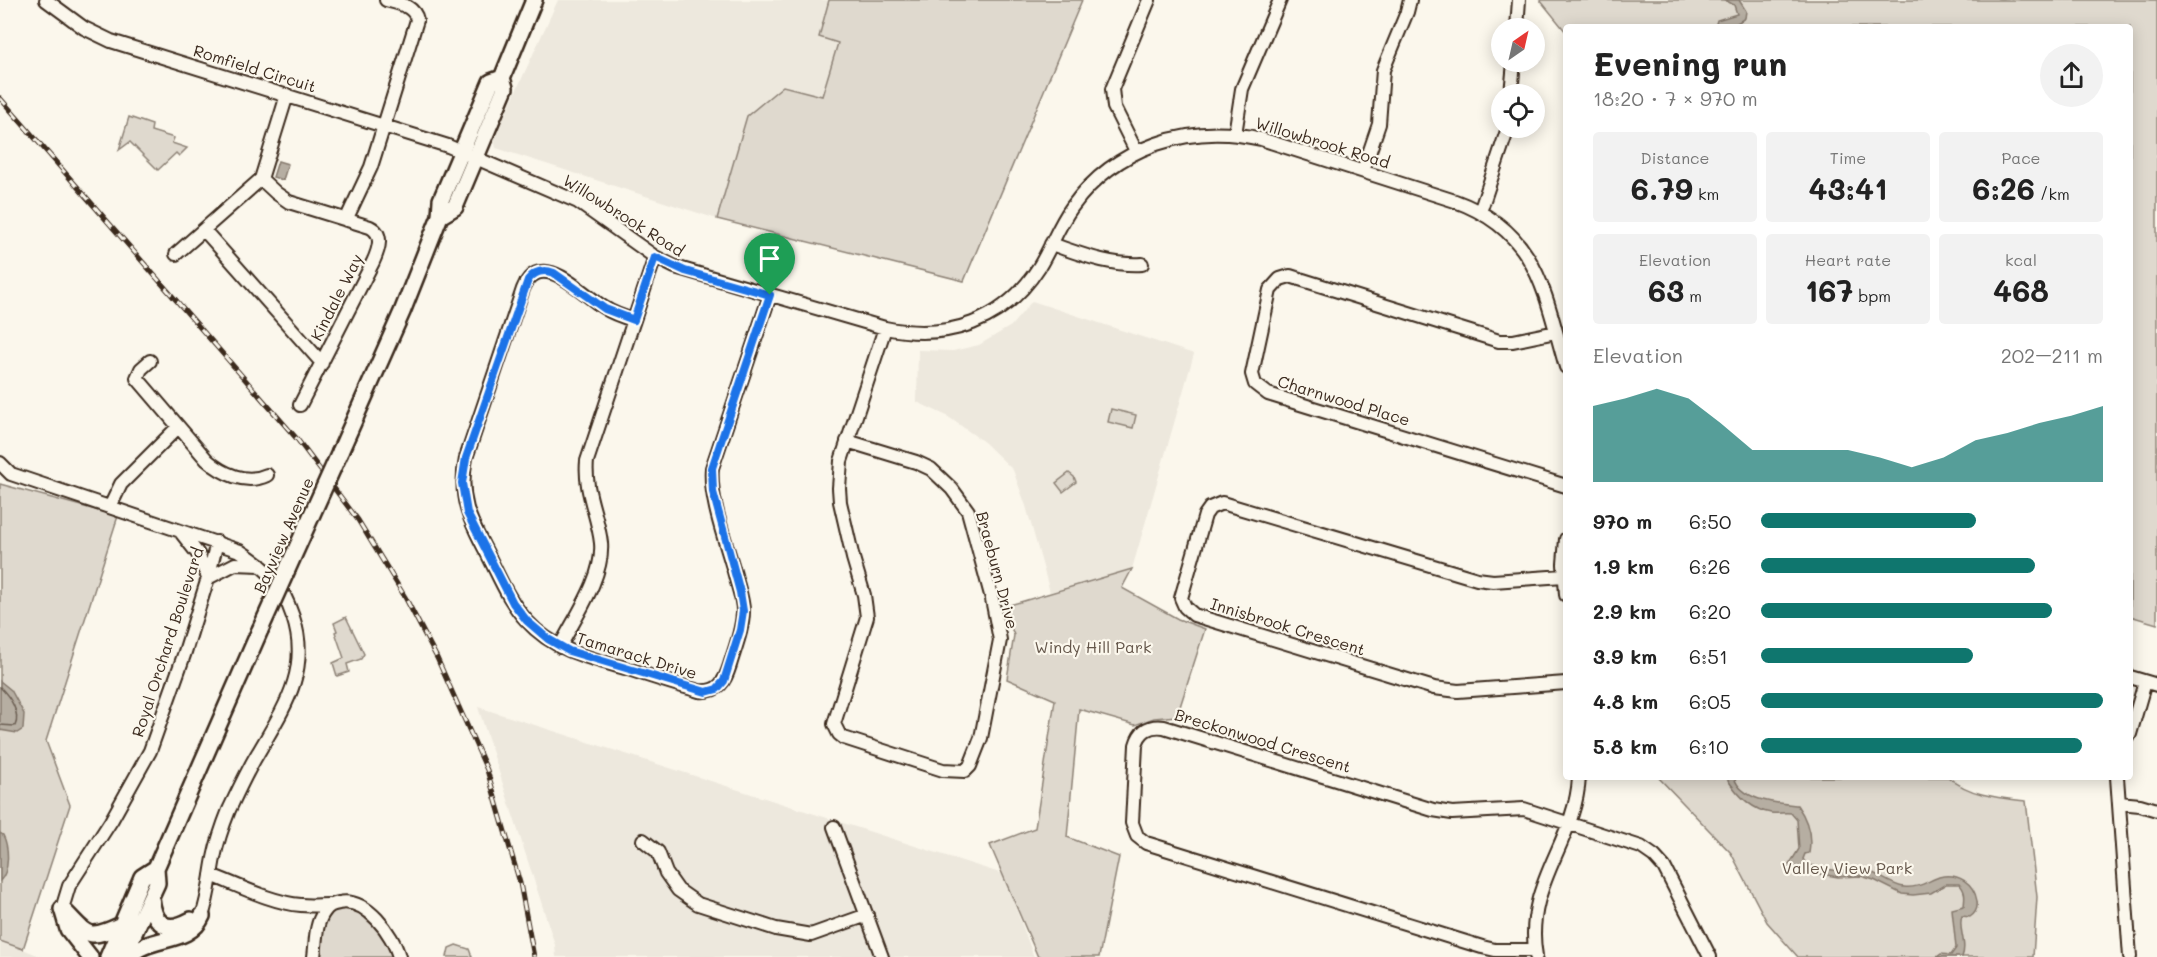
<!DOCTYPE html>
<meta charset="utf-8">
<style>
:root{--surface:#fff;--page:#f2f2f2;--text:#222;--muted:#767676;--accent:#0f766e}
body{margin:0;font-family:Mali,sans-serif;background:var(--page);color:var(--text);height:100vh;display:flex;flex-direction:column;font-size:22px;white-space:nowrap}
*{box-sizing:border-box;margin:0}
p{font-size:20px;color:var(--muted)}
.icon{flex:none;width:33px;height:33px;fill:none;stroke:currentColor;stroke-width:2;stroke-linecap:round;stroke-linejoin:round}
.map{position:relative;flex:1;overflow:hidden}
.side{position:absolute;left:1563px;top:24px;width:570px;height:756px;display:flex;flex-direction:column;background:var(--surface);border-radius:6px;box-shadow:0 3px 15px #0003}
.side>*{flex:none}
.needle{width:39px;rotate:34deg}
.fabs{position:absolute;left:1491px;top:18px;display:grid;gap:12px}
.fabs a{display:grid;place-items:center;width:54px;height:54px;border-radius:50%;background:var(--surface);box-shadow:0 3px 15px #0003;font-size:30px}
.pin{position:absolute;display:grid;place-items:center;width:51px;height:51px;color:#fff;margin:-62px -26px;border-radius:50% 50% 50% 0;rotate:-45deg;box-shadow:0 0 6px #0007}
.pin .icon{rotate:45deg}
.round{display:grid;place-items:center;flex:none;width:63px;height:63px;border-radius:32px;background:var(--page)}
.overview{display:flex;align-items:center;justify-content:space-between;height:102px;padding:0 30px}
h1{font-size:33px;font-weight:800;line-height:45px}
.metrics{display:grid;grid-template-columns:repeat(3,1fr);gap:9px;height:102px;padding:6px 30px}
.metrics div{display:grid;align-content:center;border-radius:6px;background:var(--page);text-align:center}
.metrics b{font-size:30px;font-weight:800}
.metrics small{font-size:16px;font-weight:400}
.metrics p{font-size:16px}
.chart{height:168px;padding:12px 30px}
.chart p{display:flex;justify-content:space-between}
.chart svg{width:100%;height:108px;margin-top:6px;fill:var(--accent);opacity:.7}
ul{padding:0 30px;list-style:none;font-size:20px}
li{display:grid;grid-template-columns:96px 72px 1fr;align-items:center;height:45px}
li i{height:15px;border-radius:8px;background:var(--accent)}
.map>svg:first-child{display:block}
.built{fill:#ede8dd}
.green{fill:#dfd9ce;stroke:#8d8276;stroke-width:1.5}
.water{fill:#b6aea2;stroke:#85796d;stroke-width:1.5}
.lines{fill:none;stroke-linecap:round;stroke-linejoin:round}
.shore{stroke:#6c5f53;stroke-width:1.5}
.minor-casing{stroke:#3b2a1e;stroke-width:16}
.major-casing{stroke:#3b2a1e;stroke-width:20}
.minor{stroke:#fbf7ec;stroke-width:12}
.major{stroke:#fbf7ec;stroke-width:15}
.rail-casing{stroke:#3b2a1e;stroke-width:5}
.rail{stroke:#fbf7ec;stroke-width:3;stroke-dasharray:9;stroke-linecap:butt}
.major-bridge-casing{stroke:#3b2a1e;stroke-width:20;stroke-linecap:butt}
.major-bridge{stroke:#fbf7ec;stroke-width:15}
.route-casing{stroke:#fff;stroke-width:12}
.route{stroke:#1a73e8;stroke-width:8}
.labels{text-anchor:middle;dominant-baseline:central;stroke-width:4.5;stroke-linejoin:round;paint-order:stroke}
.street-label{font-size:16px;fill:#3b2a1e;stroke:#fbf7ec}
.park-label{font-size:16px;fill:#64564a;stroke:#fbf7ec}
</style>
<div class="map">
<svg width="2157" height="957" viewBox="0 0 2157 957">
<rect width="100%" height="100%" fill="#fbf7ec"/>
<filter id="ink" filterUnits="userSpaceOnUse"><feTurbulence type="fractalNoise" baseFrequency=".0167" numOctaves="2"/><feDisplacementMap in="SourceGraphic" scale="12" xChannelSelector="R" yChannelSelector="G"/><feConvolveMatrix kernelMatrix="1 2 1 2 8 2 1 2 1" color-interpolation-filters="sRGB"/></filter>
<g filter="url(#ink)">
<!-- built -->
<path class="built" d="M 558,0 L 950,0 L 964,281 L 717,219 L 496,148 L 494,139 Z
M 1032,301 L 1194,354 L 1132,569 L 1050,592 L 1026,506 L 1013,470 L 984,442 L 947,416 L 917,402 L 918,350 L 953,351 L 979,345 L 1011,326 Z
M 478,707 L 1003,874 L 1034,957 L 556,957 L 555,945 Z
M 0,941 L 23,949 L 42,957 L 0,957 Z"/>
<!-- green -->
<path class="green" d="M 829,0 L 1082,0 L 964,281 L 717,219 L 747,116 L 783,86 L 822,96 L 838,43 L 819,37 Z
M 1540,0 L 2157,0 L 2157,624 L 2130,616 L 2130,27 L 1566,27 L 1566,32 Z
M 129,117 L 152,125 L 151,131 L 174,138 L 172,143 L 187,148 L 179,156 L 176,153 L 158,170 L 130,142 L 119,150 Z
M 1111,409 L 1136,415 L 1133,428 L 1108,422 Z
M 1069,473 L 1074,477 L 1076,482 L 1063,492 L 1056,483 Z
M 0,484 L 118,516 L 46,741 L 70,805 L 23,949 L 0,941 Z
M 1132,569 L 1122,588 L 1178,619 L 1205,629 L 1177,716 L 1154,718 L 1135,725 L 1079,709 L 1067,837 L 1119,857 L 1099,957 L 1038,957 L 990,845 L 1035,828 L 1055,700 L 1007,679 L 1014,635 L 1003,607 Z
M 346,617 L 364,654 L 361,659 L 347,664 L 349,672 L 337,676 L 333,663 L 344,658 L 335,632 L 337,631 L 334,623 Z
M 1658,777 L 1948,777 C 1970,796 1999,798 2026,801 L 2037,897 L 2033,957 L 1798,957 L 1767,922 L 1731,853 Z
M 345,904 C 369,917 383,931 394,957 L 321,957 C 320,943 320,921 331,911 C 334,908 341,906 345,904 Z
M 456,945 L 469,949 L 472,957 L 447,957 L 449,948 Z"/>
<!-- water -->
<path class="water" d="M 1725,0 L 1739,0 L 1746,11 L 1745,18 L 1731,27 L 1715,27 L 1717,20 L 1737,14 L 1734,5 Z
M 278,161 L 288,164 L 283,180 L 273,177 Z
M 0,681 L 11,690 L 24,714 L 23,729 L 17,733 L 0,730 Z
M 1726,777 L 1734,777 C 1741,801 1776,803 1797,805 C 1807,819 1812,836 1809,853 L 1805,854 L 1803,859 L 1806,864 C 1815,866 1824,869 1833,870 C 1844,871 1856,867 1866,870 C 1878,874 1893,886 1904,887 C 1917,889 1928,881 1939,877 C 1958,872 1974,883 1977,901 C 1978,908 1976,913 1970,917 L 1962,916 C 1957,928 1968,943 1962,957 L 1937,957 L 1941,954 L 1951,955 L 1956,948 L 1952,909 L 1964,906 C 1965,897 1966,891 1959,884 L 1946,884 L 1931,893 L 1913,895 L 1902,894 L 1874,880 L 1861,876 L 1838,877 L 1798,870 L 1789,874 L 1788,873 L 1789,865 L 1799,849 L 1797,820 L 1791,813 C 1784,812 1778,814 1771,813 C 1751,810 1736,793 1726,777 Z
M 0,833 L 3,835 C 9,847 10,871 0,881 Z"/>
<g class="lines">
<!-- shore -->
<path class="shore" d="M 0,687 C 10,697 21,713 15,726 L 0,725"/>
<defs>
<path id="minor" d="M 46,0 L 84,28 L 111,41 L 448,146 L 578,202 L 655,257 L 675,267 L 885,328 C 948,341 1004,322 1039,267 C 1051,248 1058,226 1072,207 C 1115,147 1190,122 1261,139 L 1455,201 C 1538,231 1544,292 1566,367
M 1517,28 L 1519,0
M 1511,94 L 1514,62
M 1235,134 L 1242,89 L 1280,0
M 1136,151 L 1114,107 L 1112,89 L 1149,0
M 1363,171 L 1379,124 L 1383,70 L 1407,12 L 1410,0
M 261,179 L 276,193 L 289,202 L 370,227 C 384,234 379,249 373,262 L 300,405
M 1480,212 L 1508,128
M 346,220 L 371,167 L 417,20 C 414,5 399,4 386,0
M 204,230 L 322,363
M 1051,244 C 1081,254 1109,266 1142,264
M 176,254 L 261,179 L 287,95
M 634,320 C 623,317 612,313 603,307 C 581,293 540,247 523,289 L 466,458 C 458,498 469,519 487,553 C 499,576 509,602 527,621 C 553,650 589,658 625,668 C 650,676 674,684 699,691 C 719,693 725,681 730,665 C 735,648 743,629 743,611 C 743,599 738,587 735,575 C 727,545 709,499 712,468 L 770,295
M 1556,332 L 1513,341 L 1499,341 L 1290,276 L 1280,279 L 1270,290 L 1252,374 L 1255,384 L 1268,394 L 1566,486
M 150,361 L 141,369 L 137,378 L 207,460 C 223,474 246,485 267,475
M 847,441 L 916,462 L 931,469 L 952,489 L 968,511 L 992,599 L 1000,640 L 981,738 L 970,766 L 965,771 L 943,770 L 844,738 L 839,734 L 834,724 L 867,617 L 864,595 L 853,558 L 840,502 L 839,488 L 841,461 L 885,328
M 0,463 L 11,474 L 240,551 C 271,571 281,582 293,617 C 311,670 284,708 258,753 C 247,771 238,791 229,810 C 223,825 217,843 214,858 C 210,878 209,897 202,916
M 110,507 L 121,484 L 178,427
M 180,531 L 198,554 L 208,578
M 1566,539 L 1564,564 L 1566,595
M 1564,576 L 1493,581 L 1477,579 L 1222,503 L 1210,508 L 1205,515 L 1181,598 L 1185,607 L 1194,615 L 1434,688 L 1458,691 L 1566,683
M 208,578 L 235,564 L 260,565
M 560,647 C 575,617 604,577 601,543 C 598,515 584,491 587,461 L 655,257
M 2130,677 L 2157,685
M 2130,734 L 2145,682
M 2117,777 L 2130,957
M 2119,803 L 2140,805 L 2157,810
M 834,827 L 882,957
M 643,840 L 658,852 L 666,873 L 678,890 L 698,904 L 776,929 L 811,935 L 867,915
M 211,875 C 237,885 273,903 301,905 C 310,906 320,905 329,905
M 62,909 L 69,886 L 111,821 L 150,751 L 184,655 L 208,578 L 217,542
M 1535,950 L 1495,950 L 1482,947 L 1146,843 L 1137,836 L 1132,823 L 1136,745 C 1140,731 1149,725 1164,727 L 1433,810 L 1452,813 L 1524,809 L 1641,847 L 1654,856 L 1664,867 L 1710,957
M 1536,956 C 1523,885 1576,842 1579,777
M 314,957 C 316,942 315,924 324,912 C 328,906 332,904 339,903 C 366,897 393,934 399,957"/>
<path id="major" d="M 440,216 L 455,207 L 505,88 L 502,78 L 534,0
M 340,452 L 402,312 L 440,216 L 441,200 L 491,82 L 502,78
M 151,898 C 154,924 165,934 191,920
M 62,909 C 88,934 85,942 121,925
M 63,912 L 68,929 L 90,957
M 108,957 L 142,877 L 156,868
M 123,957 L 157,883 L 156,868 L 260,630
M 129,957 C 147,935 190,945 202,916"/>
</defs>
<!-- minor casing -->
<use href="#minor" class="minor-casing"/>
<!-- major casing -->
<use href="#major" class="major-casing"/>
<!-- minor -->
<use href="#minor" class="minor"/>
<!-- major -->
<use href="#major" class="major"/>
<defs>
<path id="rail" d="M 0,98 L 297,439 L 358,520 L 405,597 L 437,658 L 487,770 L 520,883 L 534,957"/>
</defs>
<!-- rail casing -->
<use href="#rail" class="rail-casing"/>
<!-- rail -->
<use href="#rail" class="rail"/>
<defs>
<path id="major-bridge" d="M 260,630 L 340,452"/>
</defs>
<!-- major-bridge casing -->
<use href="#major-bridge" class="major-bridge-casing"/>
<!-- major-bridge -->
<use href="#major-bridge" class="major-bridge"/>
</g>
</g>
<g class="lines" filter="url(#ink)">
<defs>
<path id="route" d="M 655,257 L 685,271 L 770,295 L 712,468 L 713,492 L 740,592 L 743,611 L 740,630 L 724,681 L 717,689 L 706,692 L 569,651 L 548,639 L 527,621 L 513,603 L 467,513 L 462,483 L 466,458 L 528,280 C 535,271 543,269 554,273 L 605,309 L 634,320 Z"/>
</defs>
<!-- route casing -->
<use href="#route" class="route-casing"/>
<!-- route -->
<use href="#route" class="route"/>
</g>
<g class="labels">
<!-- street labels -->
<g class="street-label">
<text transform="translate(255 68) rotate(17)">Romfield Circuit</text>
<text transform="translate(1323 142) rotate(17)">Willowbrook Road</text>
<text transform="translate(624 215) rotate(32)">Willowbrook Road</text>
<text transform="translate(336 297) rotate(-63)">Kindale Way</text>
<text transform="translate(1344 400) rotate(17)">Charnwood Place</text>
<text transform="translate(283 535) rotate(-66)">Bayview Avenue</text>
<text transform="translate(998 570) rotate(75)">Braeburn Drive</text>
<text transform="translate(1288 626) rotate(17)">Innisbrook Crescent</text>
<text transform="translate(167 642) rotate(-72)">Royal Orchard Boulevard</text>
<text transform="translate(637 655) rotate(17)">Tamarack Drive</text>
<text transform="translate(1263 740) rotate(17)">Breckonwood Crescent</text>
</g>
<!-- park labels -->
<g class="park-label">
<text x="1093" y="646">Windy Hill Park</text>
<text x="1847" y="867">Valley View Park</text>
</g>
</g>
</svg>
<div class="fabs">
<a><svg class="needle" viewBox="-14 -14 28 28"><path d="M0-13l5 13h-10z" fill="#e53935"/><path d="M0 13l5-13h-10z" fill="#767676"/></svg></a>
<a><svg class="icon" aria-label="locate" viewBox="0 0 24 24"><circle cx="12" cy="12" r="6"/><path d="M12 2v4M12 18v4M2 12h4M18 12h4"/></svg></a>
</div>
<div class="pin" style="left:770px;top:295px;background:#1e9e55"><svg class="icon" aria-label="arrive" viewBox="0 0 24 24"><path d="M6 21V4h12l-3 4 3 4H6"/></svg></div>
<section class="side">
<div class="overview"><div><h1>Evening run</h1><p>18:20 · 7 × 970 m</p></div><a class="round"><svg class="icon" aria-label="share" viewBox="0 0 24 24"><path d="M12 15V3M7 8l5-5 5 5M5 13v7h14v-7"/></svg></a></div>
<div class="metrics">
<div><p>Distance</p><b>6.79<small> km</small></b></div>
<div><p>Time</p><b>43:41</b></div>
<div><p>Pace</p><b>6:26<small> /km</small></b></div>
</div>
<div class="metrics">
<div><p>Elevation</p><b>63<small> m</small></b></div>
<div><p>Heart rate</p><b>167<small> bpm</small></b></div>
<div><p>kcal</p><b>468</b></div>
</div>
<div class="chart"><p><span>Elevation</span>202–211 m</p>
<svg viewBox="0 0 160 44" preserveAspectRatio="none"><path d="M0 44V13L10 10L20 6L30 10L40 20L50 31L60 31L70 31L80 31L90 34L100 38L110 34L120 27L130 24L140 20L150 17L160 13V44z"/></svg>
</div>
<ul>
<li><b>970 m</b>6:50<i style="width:63%"></i></li>
<li><b>1.9 km</b>6:26<i style="width:80%"></i></li>
<li><b>2.9 km</b>6:20<i style="width:85%"></i></li>
<li><b>3.9 km</b>6:51<i style="width:62%"></i></li>
<li><b>4.8 km</b>6:05<i style="width:100%"></i></li>
<li><b>5.8 km</b>6:10<i style="width:94%"></i></li>
</ul>
</section>
</div>
